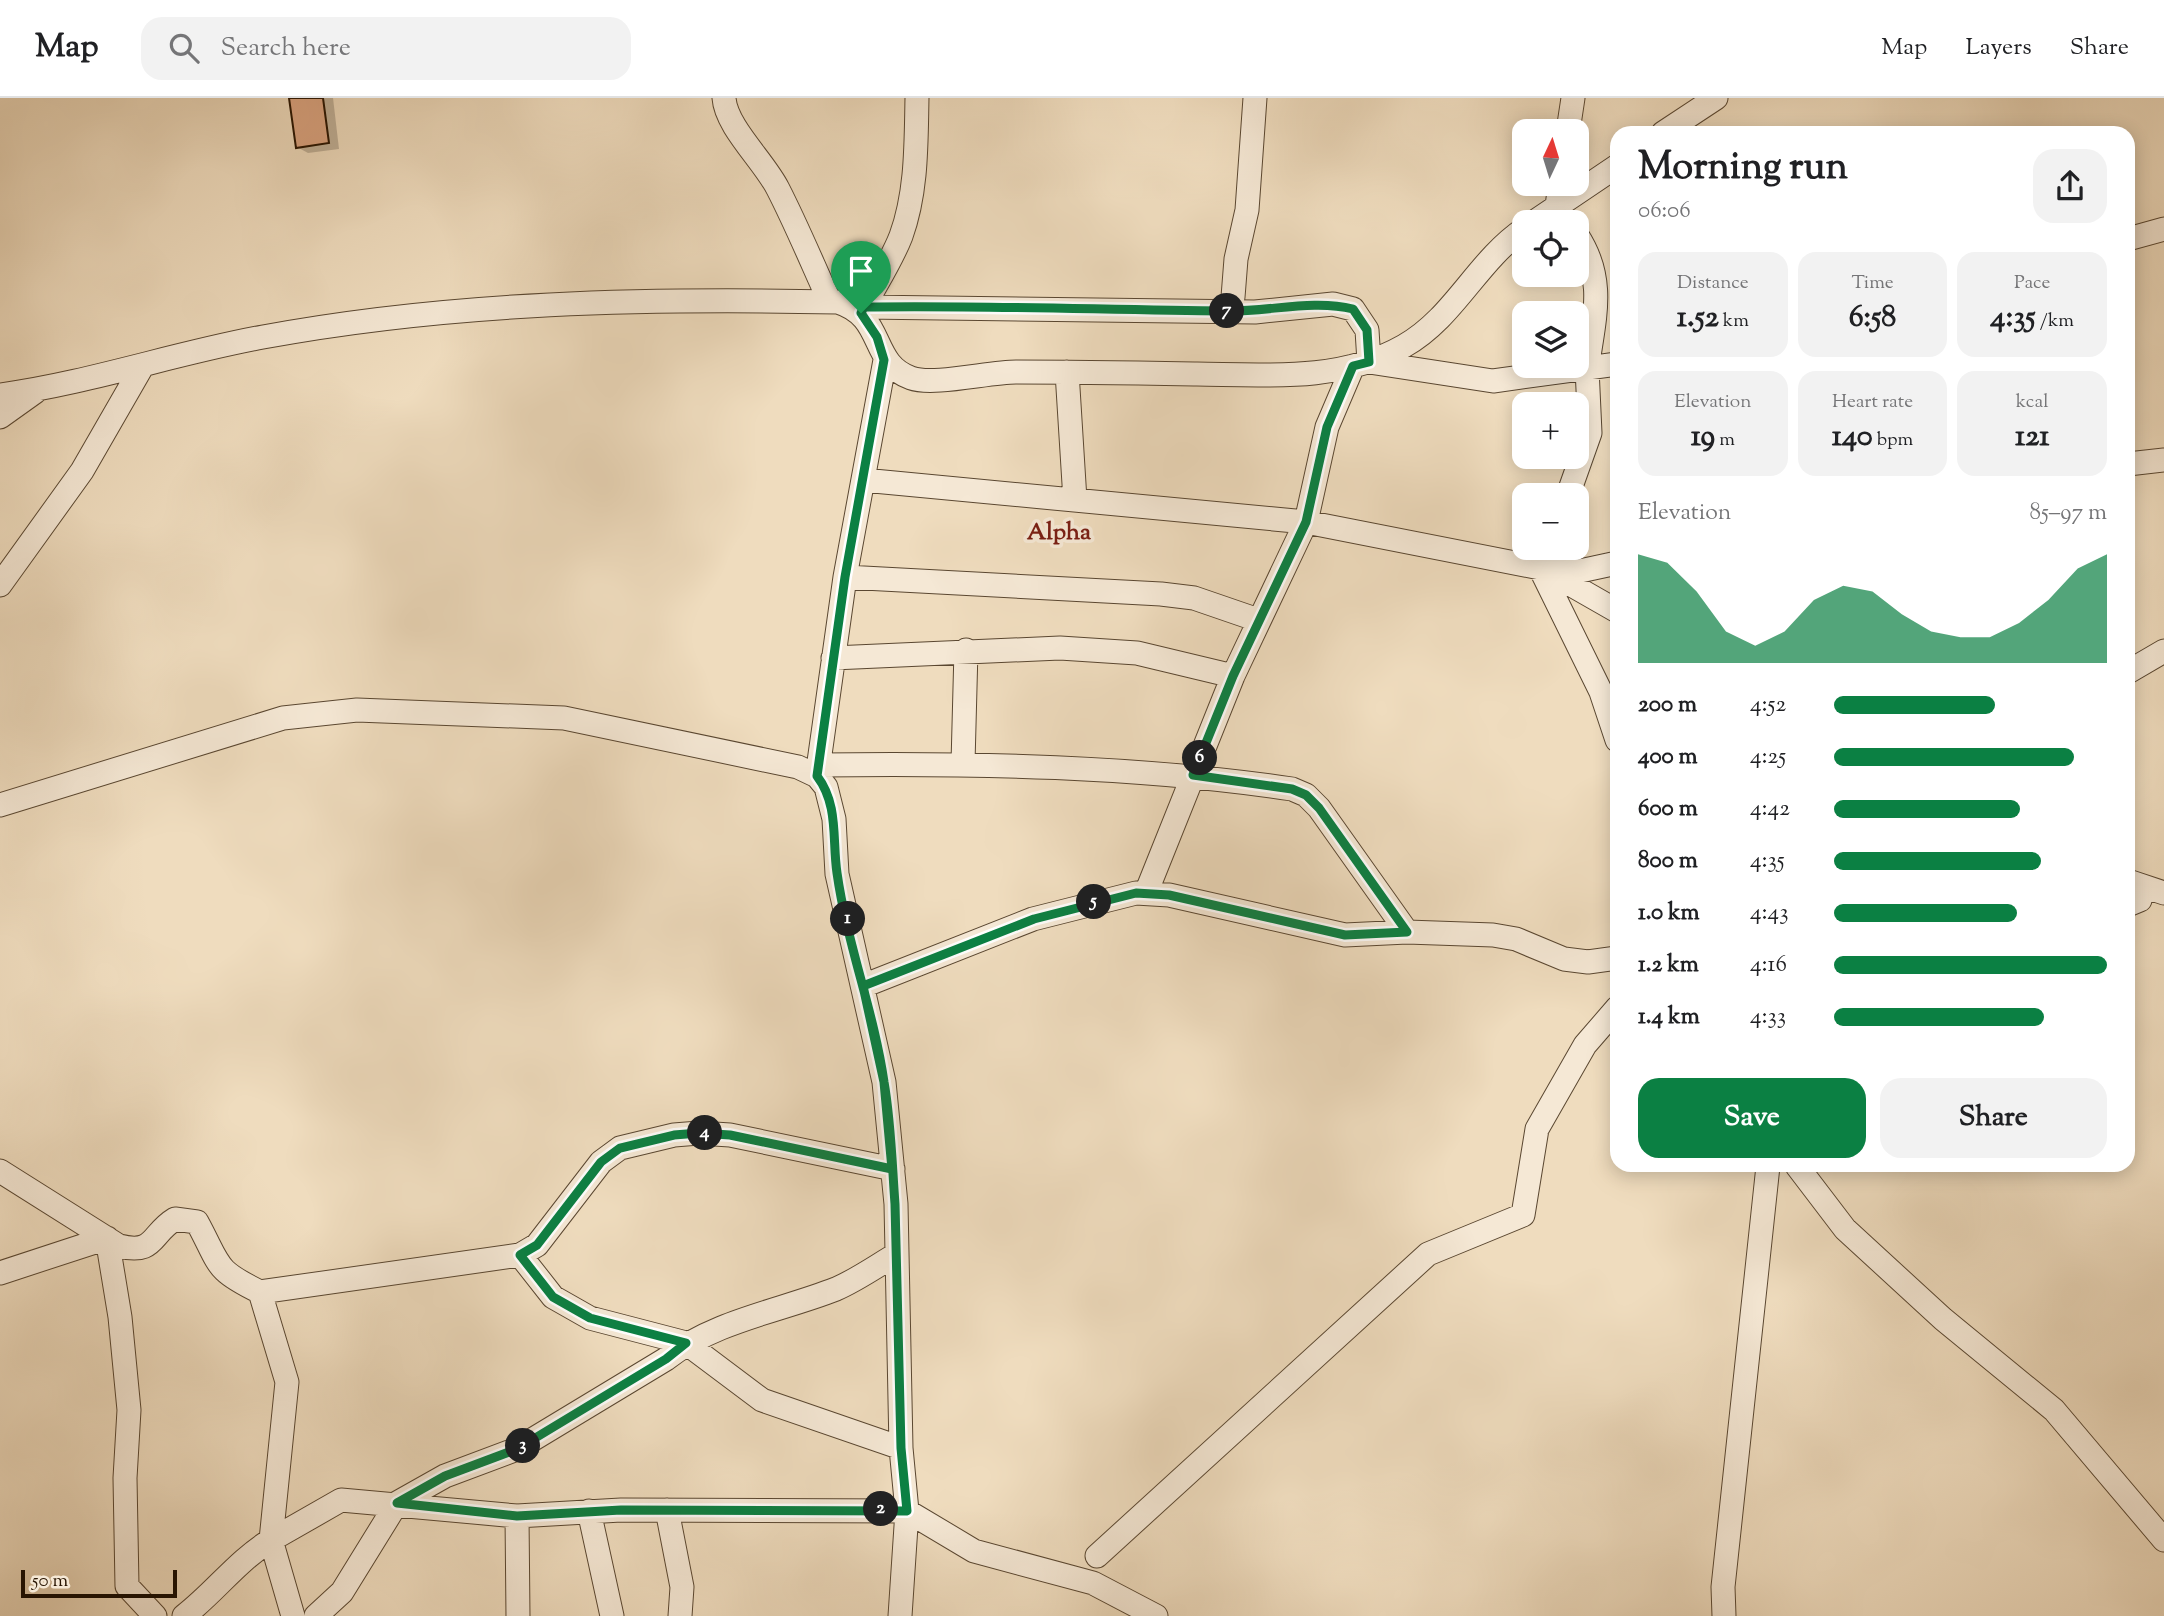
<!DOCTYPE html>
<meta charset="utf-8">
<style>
:root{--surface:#fff;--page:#f2f2f2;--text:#202124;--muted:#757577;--line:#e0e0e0;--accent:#0b8043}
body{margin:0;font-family:"Sorts Mill Goudy",serif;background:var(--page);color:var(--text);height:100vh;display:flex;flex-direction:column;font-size:26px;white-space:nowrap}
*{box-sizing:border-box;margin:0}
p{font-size:23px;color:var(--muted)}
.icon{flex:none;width:38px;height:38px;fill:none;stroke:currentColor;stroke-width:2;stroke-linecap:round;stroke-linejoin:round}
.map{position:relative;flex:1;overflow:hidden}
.details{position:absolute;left:1610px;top:28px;width:525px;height:1046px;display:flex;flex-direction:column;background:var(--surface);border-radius:21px;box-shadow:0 4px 18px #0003}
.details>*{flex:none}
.needle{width:46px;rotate:4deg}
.fabs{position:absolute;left:1512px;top:21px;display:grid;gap:14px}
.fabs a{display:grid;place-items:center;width:77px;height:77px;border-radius:14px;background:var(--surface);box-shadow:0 4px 18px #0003;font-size:35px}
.scale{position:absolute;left:21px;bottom:18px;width:156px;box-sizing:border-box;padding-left:7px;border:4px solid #291502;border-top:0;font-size:19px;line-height:24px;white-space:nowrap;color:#291502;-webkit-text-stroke:5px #f5e8d5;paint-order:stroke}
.pin{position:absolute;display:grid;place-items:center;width:60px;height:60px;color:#fff;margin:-72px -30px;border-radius:50% 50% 50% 0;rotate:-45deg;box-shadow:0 0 7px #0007}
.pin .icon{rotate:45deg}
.km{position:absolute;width:35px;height:35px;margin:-18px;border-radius:50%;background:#222;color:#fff;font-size:19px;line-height:35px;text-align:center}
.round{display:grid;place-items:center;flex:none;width:74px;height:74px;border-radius:21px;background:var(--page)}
.headline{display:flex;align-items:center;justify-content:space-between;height:119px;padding:0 28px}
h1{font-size:38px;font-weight:700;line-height:52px}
.figures{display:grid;grid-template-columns:repeat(3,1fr);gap:10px;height:119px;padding:7px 28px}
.figures div{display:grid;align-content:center;border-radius:18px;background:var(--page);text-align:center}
.figures b{font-size:30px;font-weight:700}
.figures small{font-size:19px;font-weight:400}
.figures p{font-size:19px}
.chart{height:196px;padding:14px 28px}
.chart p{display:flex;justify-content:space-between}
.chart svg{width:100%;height:126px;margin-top:7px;fill:var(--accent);opacity:.7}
.button{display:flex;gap:14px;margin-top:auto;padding:14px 28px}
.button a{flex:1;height:80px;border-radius:21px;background:var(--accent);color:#fff;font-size:28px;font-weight:700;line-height:80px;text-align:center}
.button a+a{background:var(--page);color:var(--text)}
ul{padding:0 28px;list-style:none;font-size:23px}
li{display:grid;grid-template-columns:112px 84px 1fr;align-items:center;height:52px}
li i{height:18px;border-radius:9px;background:var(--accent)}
header{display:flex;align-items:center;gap:42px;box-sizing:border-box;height:98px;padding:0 35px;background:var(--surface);border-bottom:2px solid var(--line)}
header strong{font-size:33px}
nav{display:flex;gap:38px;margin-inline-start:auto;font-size:24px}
.search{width:490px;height:63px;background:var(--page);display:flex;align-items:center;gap:18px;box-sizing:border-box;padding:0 24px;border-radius:21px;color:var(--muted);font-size:26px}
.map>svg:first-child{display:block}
.shadow{fill:#0003}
.building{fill:#dba582;stroke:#291502;stroke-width:2}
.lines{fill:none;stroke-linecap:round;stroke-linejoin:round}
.minor-casing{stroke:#5a4731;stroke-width:25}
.minor{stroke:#f5e8d5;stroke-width:23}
.route-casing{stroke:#fff;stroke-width:14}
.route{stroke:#0b8043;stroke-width:9}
.labels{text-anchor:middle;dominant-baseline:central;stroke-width:7;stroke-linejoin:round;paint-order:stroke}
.quarter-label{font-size:24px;font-weight:bold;fill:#7a1f14;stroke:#f5e8d5}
</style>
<header>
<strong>Map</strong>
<div class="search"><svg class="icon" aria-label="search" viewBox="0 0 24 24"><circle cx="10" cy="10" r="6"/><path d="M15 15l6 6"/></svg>Search here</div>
<nav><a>Map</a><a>Layers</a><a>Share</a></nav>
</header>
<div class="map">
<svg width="2164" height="1518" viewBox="0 0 2164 1518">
<rect width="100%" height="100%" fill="#efdcbe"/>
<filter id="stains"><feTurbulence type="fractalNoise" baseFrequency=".00286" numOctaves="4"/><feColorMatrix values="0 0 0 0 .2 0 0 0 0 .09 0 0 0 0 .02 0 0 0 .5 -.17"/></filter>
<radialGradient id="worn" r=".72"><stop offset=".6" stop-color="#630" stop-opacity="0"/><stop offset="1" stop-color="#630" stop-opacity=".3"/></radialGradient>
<!-- shadow -->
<path class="shadow" d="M 291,0 L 333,0 L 339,51 L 308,55 L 297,49 Z"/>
<!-- building -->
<path class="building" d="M 289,0 L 323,0 L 329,45 L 296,50 Z"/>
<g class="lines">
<defs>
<path id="minor" d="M 724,0 C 726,29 764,63 778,91 C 797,128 813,167 830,204
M 1568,33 L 1573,0
M 1663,35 L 1716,0
M 1560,86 L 1557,108 L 1568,124
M 1534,124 L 1617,68
M 1577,137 C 1604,178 1596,213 1589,258
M 2128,141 L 2164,131
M 1233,199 L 1236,161 L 1247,112 L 1255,0
M 864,209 L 1255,214 L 1333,206 L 1353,211 L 1367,232 L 1369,264 L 1493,283 L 1617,266
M 861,214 C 874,189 891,164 901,138 C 917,94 916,46 917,0
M 1067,274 L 1075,402
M 0,297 C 89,285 175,255 263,239 C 452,204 647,200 838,204 C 886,219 869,265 911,280 C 933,288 989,274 1016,274 C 1076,274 1136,275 1197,276 C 1266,277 1341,284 1404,248 C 1454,220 1477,163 1524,131
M 0,319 L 35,294
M 2128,366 L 2164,362
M 863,382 L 1306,424 L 1540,470 L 1580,473 L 1617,465
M 1568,397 L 1590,335 L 1587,270
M 1548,450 L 1540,470 L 1601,594 L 1617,642
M 1547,473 L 1617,513
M 845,479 L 1161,496 L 1194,500 L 1258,522
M 0,487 L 82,373 L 143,267
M 833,560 L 1060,550 L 1137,555 L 1233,578
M 2128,574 L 2164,553
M 963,665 L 966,552
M 819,667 C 977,665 1135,668 1292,691 L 1306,697 L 1319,710 L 1407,834
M 817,678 L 845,479 L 885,262
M 0,707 L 283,620 L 357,612 L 564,620 L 798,669 L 817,678 L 826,689 L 834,721 L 837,776 L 884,984 L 896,1106 L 901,1350 L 907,1413 L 900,1518
M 2128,783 L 2164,795
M 1146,795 L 1233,578 L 1306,424 L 1327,329 L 1353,268
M 2128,807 L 2140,802
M 863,888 L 1033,821 L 1136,795 L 1169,797 L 1345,837 L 1407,834 L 1493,837 L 1516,841 L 1564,861 L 1588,864 L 1617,860
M 1797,1068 L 1845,1131 L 1943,1221 L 2054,1312 L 2164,1442
M 0,1073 L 119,1148 C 156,1157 150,1136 175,1121 L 197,1124 C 221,1168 213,1171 260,1194 L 520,1157 L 537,1147 L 601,1064 L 620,1050 L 674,1037 L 699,1035 L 730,1037 L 893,1071
M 520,1157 L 553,1199 L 590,1220 L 686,1245 L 762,1302 L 901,1350
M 0,1175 L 107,1140 L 120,1219 L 129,1312 L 125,1380 L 127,1488 L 155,1518
M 667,1412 L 682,1489 L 680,1518
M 589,1413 L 612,1518
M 517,1418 L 518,1518
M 1097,1458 L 1428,1156 L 1523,1117 L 1537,1031 L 1585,947 L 1617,910
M 184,1518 C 215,1494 237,1463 271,1442 L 287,1284 L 260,1194
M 293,1518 L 271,1442 L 341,1402 L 517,1418 L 621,1412 L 907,1413 L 974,1453 L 1093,1485 L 1156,1518
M 316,1518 L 342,1494 L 397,1405 L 445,1378 L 517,1351 L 666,1261 C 714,1223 780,1213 836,1191 C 857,1182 878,1167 897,1156
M 1724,1518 L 1723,1489 L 1768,1068"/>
</defs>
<!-- minor casing -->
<use href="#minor" class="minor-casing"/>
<!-- minor -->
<use href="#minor" class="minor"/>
</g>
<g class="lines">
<defs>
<path id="route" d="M 861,215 L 877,239 L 884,262 L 845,479 L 817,678 C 839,707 832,742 837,775 C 847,846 874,914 884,984 C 891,1024 892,1066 895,1106 L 901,1350 L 907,1413 L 621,1412 L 517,1418 L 397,1405 L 445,1378 L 517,1351 L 666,1261 L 686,1245 L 590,1220 L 553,1199 L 520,1157 L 537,1147 L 601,1064 L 620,1050 L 674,1037 L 699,1035 L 730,1037 L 892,1071 L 884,984 L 863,888 L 1034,821 L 1136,795 L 1169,797 L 1345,837 L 1407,834 L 1319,710 L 1306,697 L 1292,691 L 1193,677 L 1233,578 L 1306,424 L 1327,329 L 1353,268 L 1369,264 L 1367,232 L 1353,211 C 1313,201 1268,214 1226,213 C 1105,212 984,207 864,209 L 861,215"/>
</defs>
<!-- route casing -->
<use href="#route" class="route-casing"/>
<!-- route -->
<use href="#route" class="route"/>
</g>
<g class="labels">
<!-- quarter labels -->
<g class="quarter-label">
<text x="1059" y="435">Alpha</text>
</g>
</g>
<rect width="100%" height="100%" filter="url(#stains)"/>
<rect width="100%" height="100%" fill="url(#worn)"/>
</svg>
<div class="fabs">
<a><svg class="needle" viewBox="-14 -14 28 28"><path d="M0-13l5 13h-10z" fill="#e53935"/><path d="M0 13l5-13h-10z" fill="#757577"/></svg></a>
<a><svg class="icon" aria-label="locate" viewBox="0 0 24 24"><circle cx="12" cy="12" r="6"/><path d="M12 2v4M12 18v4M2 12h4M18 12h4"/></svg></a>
<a><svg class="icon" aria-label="layers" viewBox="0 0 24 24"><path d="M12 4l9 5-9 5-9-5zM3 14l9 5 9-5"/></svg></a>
<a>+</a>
<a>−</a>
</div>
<div class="scale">50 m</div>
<div class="pin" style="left:861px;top:215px;background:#1e9e55"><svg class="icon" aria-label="arrive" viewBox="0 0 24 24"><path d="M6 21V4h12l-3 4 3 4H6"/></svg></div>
<b class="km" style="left:848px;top:821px">1</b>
<b class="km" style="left:881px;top:1411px">2</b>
<b class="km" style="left:523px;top:1348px">3</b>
<b class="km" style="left:705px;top:1035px">4</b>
<b class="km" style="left:1094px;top:804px">5</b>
<b class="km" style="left:1200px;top:660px">6</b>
<b class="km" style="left:1227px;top:213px">7</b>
<section class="details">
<div class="headline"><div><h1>Morning run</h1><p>06:06</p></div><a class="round"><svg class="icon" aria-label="share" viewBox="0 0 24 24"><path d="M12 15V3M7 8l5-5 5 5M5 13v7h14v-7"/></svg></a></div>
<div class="figures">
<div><p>Distance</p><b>1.52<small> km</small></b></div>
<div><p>Time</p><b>6:58</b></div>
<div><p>Pace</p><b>4:35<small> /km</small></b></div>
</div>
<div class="figures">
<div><p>Elevation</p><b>19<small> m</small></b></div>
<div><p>Heart rate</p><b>140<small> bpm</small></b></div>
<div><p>kcal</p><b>121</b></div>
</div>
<div class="chart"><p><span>Elevation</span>85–97 m</p>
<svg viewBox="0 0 160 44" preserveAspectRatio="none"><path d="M0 44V6L10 9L20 19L30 33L40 38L50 33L60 22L70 17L80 19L90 27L100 33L110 35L120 35L130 30L140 22L150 11L160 6V44z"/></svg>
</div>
<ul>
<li><b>200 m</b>4:52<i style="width:59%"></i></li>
<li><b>400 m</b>4:25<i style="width:88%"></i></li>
<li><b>600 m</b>4:42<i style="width:68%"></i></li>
<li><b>800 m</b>4:35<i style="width:76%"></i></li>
<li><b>1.0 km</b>4:43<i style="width:67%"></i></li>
<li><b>1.2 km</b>4:16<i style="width:100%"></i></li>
<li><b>1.4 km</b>4:33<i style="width:77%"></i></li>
</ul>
<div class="button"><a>Save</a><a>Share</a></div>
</section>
</div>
